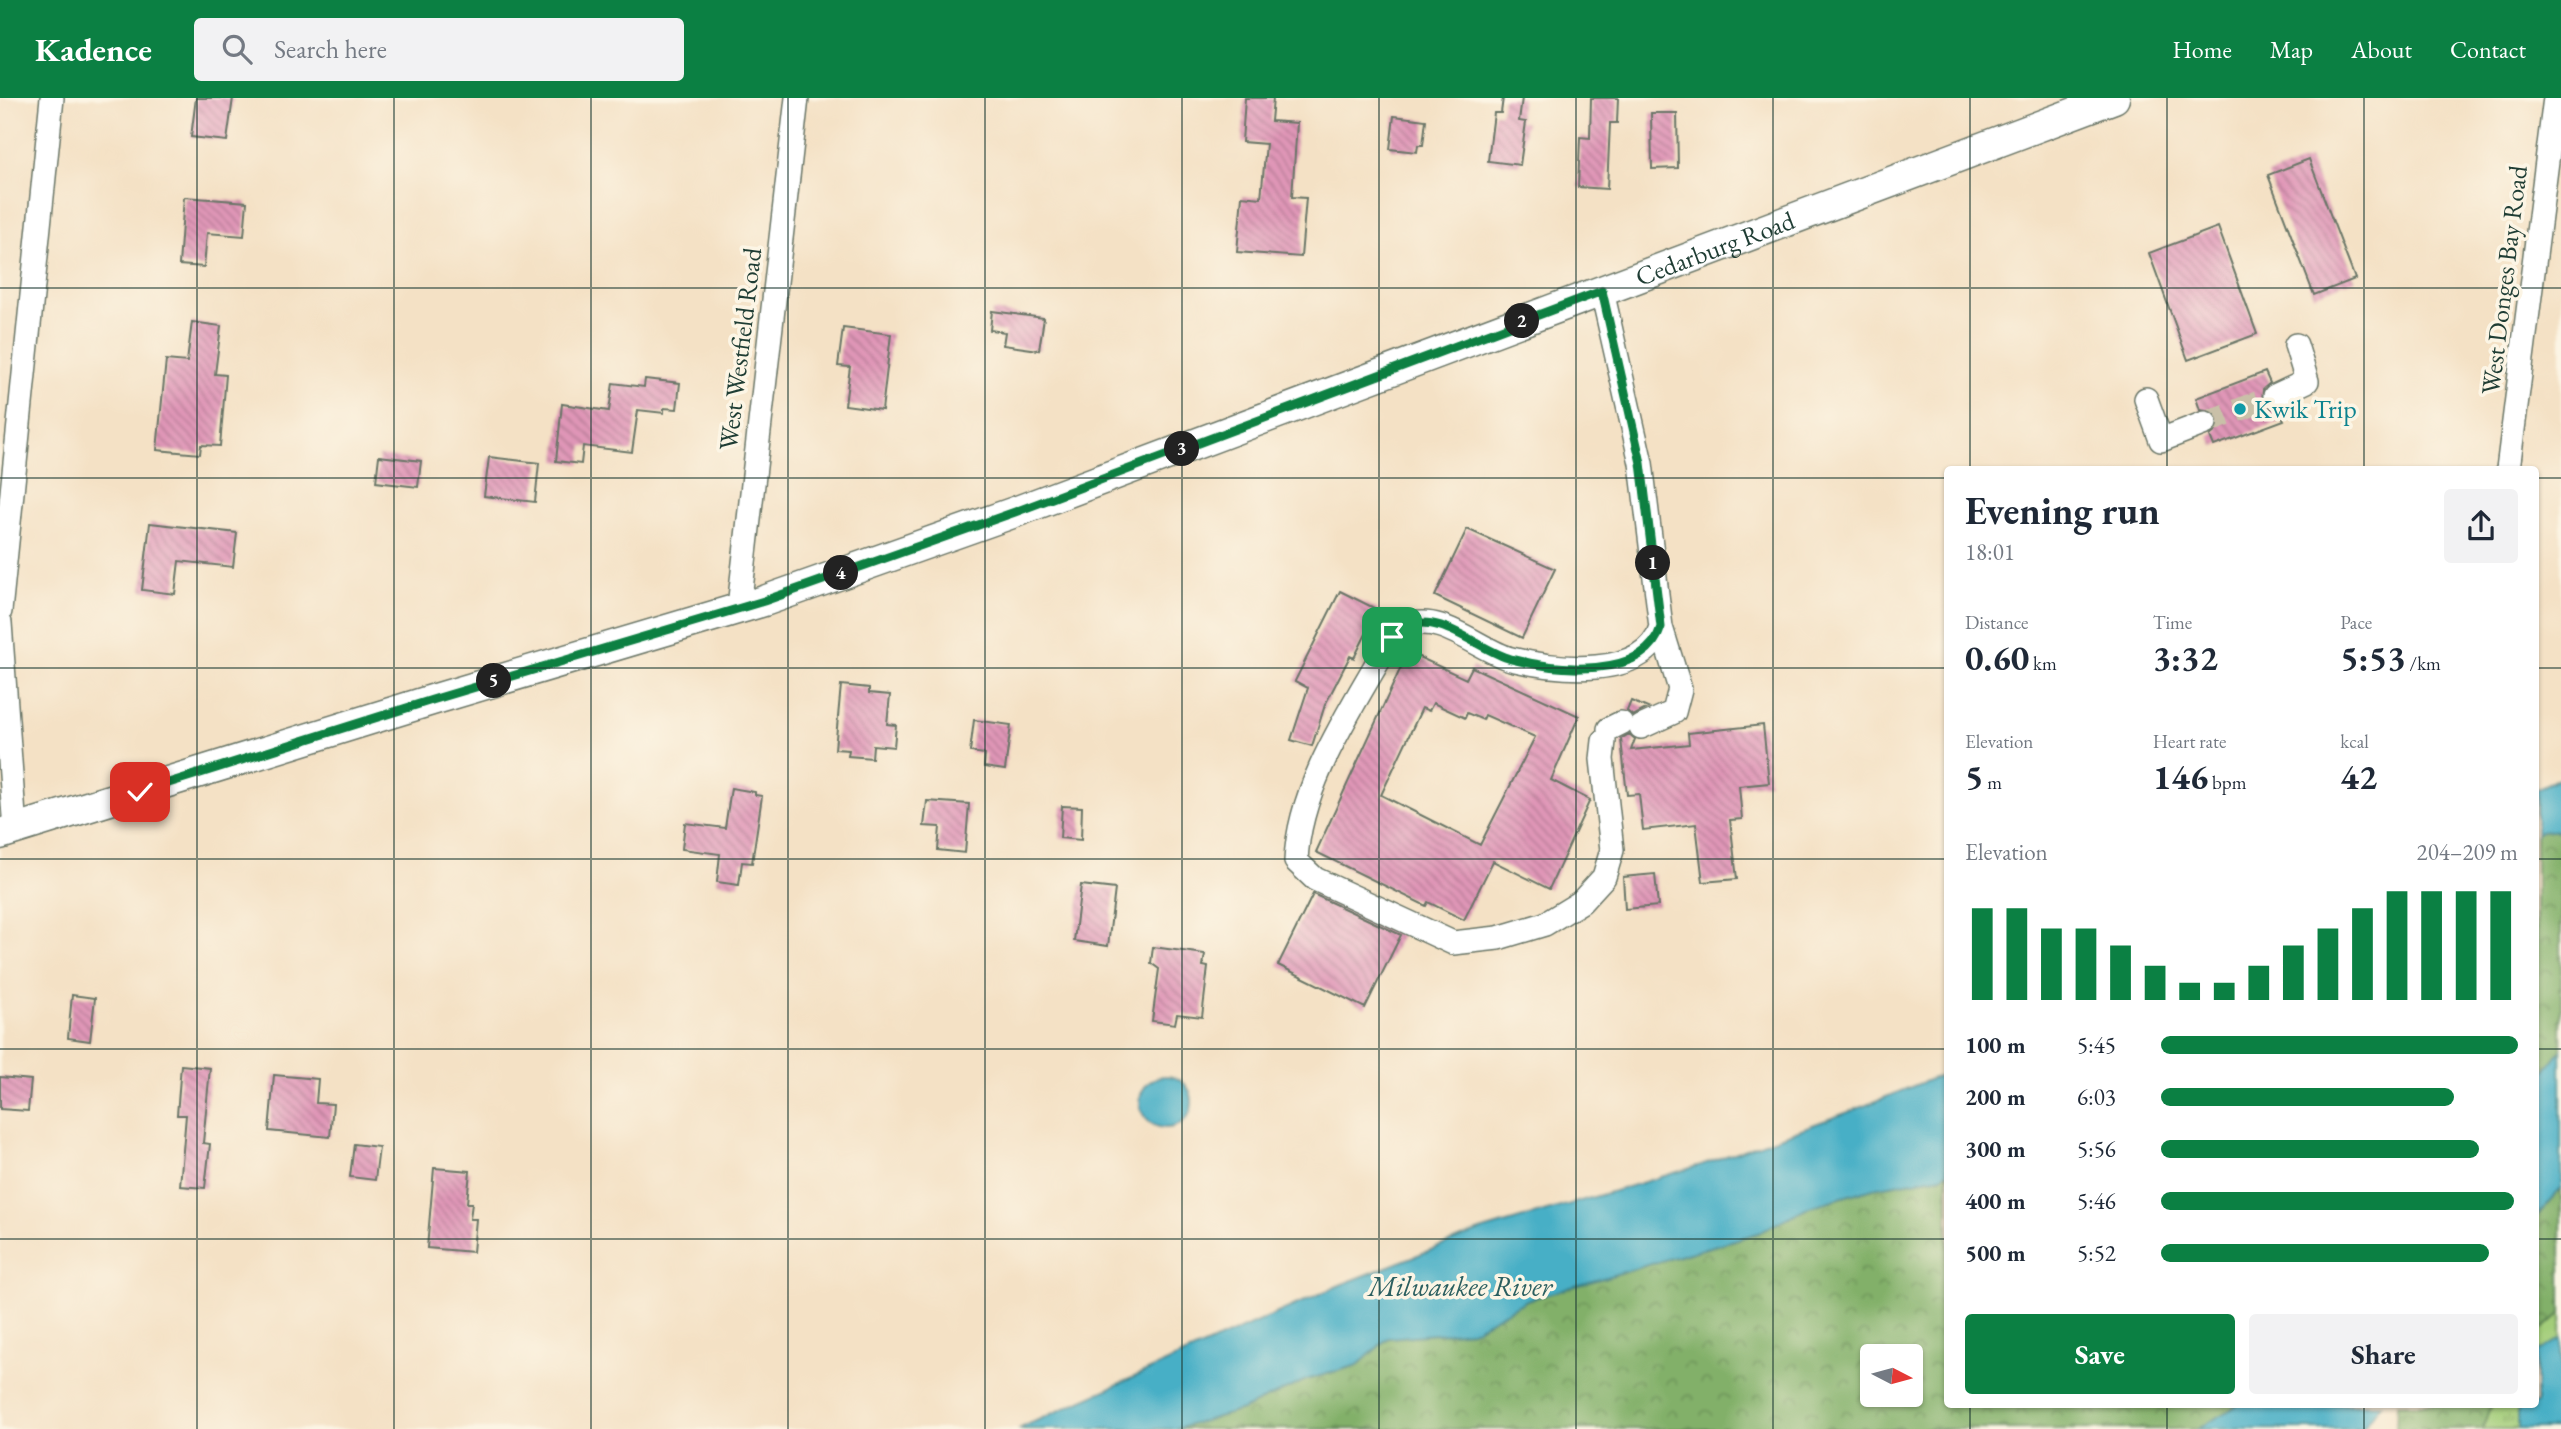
<!DOCTYPE html>
<meta charset="utf-8">
<style>
:root{--surface:#fff;--page:#f2f2f3;--text:#1f2937;--muted:#747a83;--accent:#0b8043}
body{margin:0;font-family:"EB Garamond",serif;background:var(--page);color:var(--text);height:100vh;display:flex;flex-direction:column;font-size:26px;white-space:nowrap}
*{box-sizing:border-box;margin:0}
p{font-size:23px;color:var(--muted)}
.icon{flex:none;width:38px;height:38px;fill:none;stroke:currentColor;stroke-width:2;stroke-linecap:round;stroke-linejoin:round}
.map{position:relative;flex:1;overflow:hidden}
.sheet{position:absolute;left:1944px;top:368px;width:595px;height:942px;display:flex;flex-direction:column;background:var(--surface);border-radius:7px;box-shadow:0 2px 5px #0004}
.sheet>*{flex:none}
.needle{width:46px;rotate:96deg}
.tools{position:absolute;left:1860px;top:1246px;display:grid;gap:14px}
.tools a{display:grid;place-items:center;width:63px;height:63px;border-radius:7px;background:var(--surface);box-shadow:0 2px 5px #0004;font-size:35px}
.pin{position:absolute;display:grid;place-items:center;width:60px;height:60px;color:#fff;margin:-30px;border-radius:14px;box-shadow:0 4px 10px #0006}
.km{position:absolute;width:35px;height:35px;margin:-18px;border-radius:50%;background:#222;color:#fff;font-size:19px;line-height:35px;text-align:center}
.round{display:grid;place-items:center;flex:none;width:74px;height:74px;border-radius:7px;background:var(--page)}
.headline{display:flex;align-items:center;justify-content:space-between;height:119px;padding:0 21px}
h1{font-size:38px;font-weight:700;line-height:52px}
.stats{display:grid;grid-template-columns:repeat(3,1fr);gap:10px;height:119px;padding:7px 21px}
.stats div{display:grid;align-content:center}
.stats b{font-size:35px;font-weight:700}
.stats small{font-size:19px;font-weight:400}
.stats p{font-size:19px}
.chart{height:196px;padding:14px 21px}
.chart p{display:flex;justify-content:space-between}
.chart svg{width:100%;height:126px;margin-top:7px;stroke:var(--accent);stroke-width:6}
.button{display:flex;gap:14px;margin-top:auto;padding:14px 21px}
.button a{flex:1;height:80px;border-radius:7px;background:var(--accent);color:#fff;font-size:28px;font-weight:700;line-height:80px;text-align:center}
.button a+a{background:var(--page);color:var(--text)}
ul{padding:0 21px;list-style:none;font-size:23px}
li{display:grid;grid-template-columns:112px 84px 1fr;align-items:center;height:52px}
li i{height:18px;border-radius:9px;background:var(--accent)}
header{display:flex;align-items:center;gap:42px;box-sizing:border-box;height:98px;padding:0 35px;background:var(--accent);color:#fff}
header strong{font-size:33px}
nav{display:flex;gap:38px;margin-inline-start:auto;font-size:24px}
.search{width:490px;height:63px;background:var(--page);display:flex;align-items:center;gap:18px;box-sizing:border-box;padding:0 24px;border-radius:7px;color:var(--muted);font-size:26px}
.map>svg:first-child{display:block}
.grass{fill:url(#grass-tufts);stroke:#618556;stroke-width:2}
.forest{fill:url(#forest-crowns);stroke:#50764e;stroke-width:2;fill-rule:evenodd}
.water{fill:#47afc6;stroke:#33767d;stroke-width:2}
.building{fill:url(#building-back-hatch);fill-rule:evenodd}
.lines{fill:none;stroke-linecap:round;stroke-linejoin:round}
.minor-tunnel{stroke:#c9c0a8;stroke-width:23;stroke-dasharray:23 11;stroke-linecap:butt}
.minor-casing{stroke:#6a7667;stroke-width:26}
.major-casing{stroke:#6a7667;stroke-width:33}
.minor{stroke:#fff;stroke-width:23}
.major{stroke:#fff;stroke-width:30}
.route-casing{stroke:#fff;stroke-width:14}
.route{stroke:#0b8043;stroke-width:9}
.grid{fill:none;stroke:#1f3d34;stroke-width:2;stroke-opacity:0.55}
.culture-dot{fill:#0f9aa8;stroke:#fcf5e5;stroke-width:2.5}
.labels{text-anchor:middle;dominant-baseline:central;stroke-width:7;stroke-linejoin:round;paint-order:stroke}
.street-label{font-size:26px;fill:#1f3d34;stroke:#fcf5e5}
.culture-label{font-size:26px;fill:#0d838f;stroke:#fcf5e5;text-anchor:start}
.water-label{font-size:28px;font-style:italic;fill:#2b5f60;stroke:#fcf5e5}
</style>
<header>
<strong>Kadence</strong>
<div class="search"><svg class="icon" aria-label="search" viewBox="0 0 24 24"><circle cx="10" cy="10" r="6"/><path d="M15 15l6 6"/></svg>Search here</div>
<nav><a>Home</a><a>Map</a><a>About</a><a>Contact</a></nav>
</header>
<div class="map">
<svg width="2561" height="1331" viewBox="0 0 2561 1331">
<defs>
<pattern id="grass-tufts" width="24" height="20" patternUnits="userSpaceOnUse" patternTransform="scale(1.75)"><rect width="24" height="20" fill="#a3cd79"/><path d="M3 7l-1-3M5 7V3M7 7l1-3M15 17l-1-3M17 17v-4M19 17l1-3" fill="none" stroke="#84a864"/></pattern>
<pattern id="forest-crowns" width="20" height="18" patternUnits="userSpaceOnUse" patternTransform="scale(1.75)"><rect width="20" height="18" fill="#82b069"/><path d="M2 6a3 3 0 1 1 6 0M12 15a3 3 0 1 1 6 0" fill="none" stroke="#6a9057"/></pattern>
<pattern id="building-back-hatch" width="6" height="6" patternUnits="userSpaceOnUse" patternTransform="scale(1.75)"><rect width="6" height="6" fill="#e096b7"/><path d="M-1 5l2 2M0 0l6 6M5-1l2 2" fill="none" stroke="#b57c96"/></pattern>
</defs>
<rect width="100%" height="100%" fill="#fcf5e5"/>
<filter id="ink" filterUnits="userSpaceOnUse"><feTurbulence type="fractalNoise" baseFrequency=".0143" numOctaves="2"/><feDisplacementMap in="SourceGraphic" scale="14" xChannelSelector="R" yChannelSelector="G"/><feConvolveMatrix kernelMatrix="1 2 1 2 8 2 1 2 1" color-interpolation-filters="sRGB"/></filter>
<filter id="wash" filterUnits="userSpaceOnUse"><feTurbulence type="fractalNoise" baseFrequency=".00686" numOctaves="4" result="noise"/><feDisplacementMap in="SourceGraphic" scale="28" xChannelSelector="R" yChannelSelector="G"/><feGaussianBlur stdDeviation="1.57" result="paint"/><feColorMatrix in="noise" values="0 0 0 0 0 0 0 0 0 0 0 0 0 0 0 0 0 1.4 0 .05"/><feComposite in="paint" operator="in"/></filter>
<g filter="url(#wash)">
<rect width="100%" height="100%" fill="#f4e1c5"/>
<!-- grass -->
<path class="grass" d="M 2561,1215 L 2561,1331 L 2482,1331 L 2491,1306 L 2536,1306 L 2536,1237 Z"/>
<!-- forest -->
<path class="forest" d="M 2561,732 L 2561,952 L 2536,985 L 2536,737 L 2539,734 Z
M 1948,1074 L 1948,1306 L 2240,1306 L 2198,1331 L 1176,1331 L 1242,1312 L 1306,1282 L 1358,1267 L 1388,1240 L 1471,1233 L 1527,1202 L 1758,1135 L 1806,1110 L 1873,1090 L 1941,1078 ZM 1872,1258 L 1911,1258 L 1911,1297 L 1872,1297 Z
M 2561,1091 L 2561,1215 L 2536,1237 L 2536,1119 Z
M 2397,1306 L 2491,1306 L 2482,1331 L 2396,1331 Z"/>
<!-- water -->
<path class="water" d="M 2561,679 L 2561,732 L 2539,734 L 2536,737 L 2536,691 Z
M 2561,952 L 2561,1091 L 2536,1119 L 2536,985 Z
M 1948,974 L 1948,1074 L 1941,1078 L 1873,1090 L 1806,1110 L 1758,1135 L 1527,1202 L 1471,1233 L 1388,1240 L 1358,1267 L 1306,1282 L 1242,1312 L 1176,1331 L 1018,1331 L 1340,1187 L 1480,1133 L 1701,1067 L 1854,1012 Z
M1140 1004a26 26 0 1 1 52 0a26 26 0 1 1-52 0Z
M 2561,1240 L 2561,1331 L 2518,1331 L 2518,1306 L 2536,1306 L 2536,1255 Z
M 2240,1306 L 2381,1306 L 2362,1331 L 2198,1331 Z"/>
<g id="blocks">
<!-- building -->
<path class="building" d="M 196,0 L 233,0 L 227,43 L 191,39 Z
M 1245,0 L 1273,0 L 1271,23 L 1297,25 L 1292,99 L 1306,100 L 1301,159 L 1237,154 L 1242,98 L 1261,100 L 1266,46 L 1242,44 Z
M 1503,0 L 1522,0 L 1519,23 L 1526,24 L 1520,67 L 1488,63 L 1494,15 L 1501,15 Z
M 1591,0 L 1618,0 L 1617,25 L 1610,25 L 1607,91 L 1578,89 L 1580,39 L 1590,40 Z
M 1651,15 L 1677,15 L 1678,70 L 1652,71 Z
M 1394,18 L 1426,22 L 1423,47 L 1418,47 L 1417,54 L 1390,51 Z
M 2309,61 L 2355,181 L 2314,197 L 2268,77 Z
M 184,99 L 247,104 L 244,138 L 207,135 L 204,169 L 179,167 Z
M 2218,129 L 2257,236 L 2188,262 L 2149,155 Z
M 992,213 L 1044,220 L 1039,252 L 1003,247 L 1005,234 L 990,232 Z
M 192,224 L 221,228 L 215,276 L 226,277 L 220,348 L 201,347 L 200,356 L 157,352 L 166,262 L 187,264 Z
M 843,230 L 891,236 L 882,312 L 845,307 L 850,269 L 838,268 Z
M 2265,274 L 2270,285 L 2263,291 L 2262,303 L 2268,310 L 2279,311 L 2284,322 L 2214,348 L 2210,338 L 2216,333 L 2218,321 L 2213,314 L 2200,312 L 2196,300 Z
M 645,281 L 680,285 L 677,311 L 664,310 L 664,315 L 638,312 L 632,354 L 583,348 L 581,366 L 556,363 L 562,306 L 609,313 L 613,285 L 644,289 Z
M 379,358 L 421,363 L 418,389 L 376,384 Z
M 489,359 L 539,365 L 535,404 L 484,398 Z
M 150,425 L 237,435 L 233,469 L 179,463 L 175,496 L 142,492 Z
M 1467,431 L 1555,471 L 1522,540 L 1435,498 Z
M 1340,493 L 1378,512 L 1354,560 L 1350,558 L 1325,607 L 1312,648 L 1291,642 L 1308,590 L 1295,583 Z
M 1408,554 L 1466,581 L 1472,569 L 1579,618 L 1551,682 L 1590,702 L 1549,791 L 1493,763 L 1464,822 L 1428,804 L 1426,808 L 1316,754 ZM 1433,605 L 1465,620 L 1467,615 L 1483,622 L 1485,617 L 1535,639 L 1480,747 L 1381,697 L 1422,610 L 1429,613 Z
M 841,587 L 869,590 L 869,595 L 890,597 L 887,626 L 896,627 L 894,649 L 873,647 L 872,660 L 848,658 L 849,652 L 835,651 Z
M 1631,603 L 1648,610 L 1633,618 L 1627,613 Z
M 974,622 L 1011,627 L 1005,672 L 984,669 L 985,656 L 970,654 Z
M 1763,627 L 1769,685 L 1739,688 L 1742,721 L 1730,722 L 1737,781 L 1703,784 L 1696,726 L 1643,732 L 1639,696 L 1627,697 L 1621,641 L 1629,636 L 1635,641 L 1631,652 L 1689,646 L 1688,635 Z
M 731,690 L 755,694 L 755,697 L 762,698 L 752,765 L 742,764 L 739,787 L 717,784 L 720,756 L 682,751 L 685,725 L 725,730 Z
M 927,703 L 969,706 L 965,755 L 938,752 L 940,729 L 924,728 Z
M 1062,708 L 1082,709 L 1081,742 L 1060,740 Z
M 1655,776 L 1658,808 L 1625,811 L 1623,779 Z
M 1081,787 L 1115,791 L 1108,848 L 1074,843 Z
M 1313,796 L 1401,837 L 1365,910 L 1278,867 Z
M 1153,849 L 1205,856 L 1203,868 L 1208,869 L 1202,919 L 1177,916 L 1175,926 L 1152,923 L 1159,871 L 1151,865 Z
M 72,897 L 95,900 L 90,943 L 68,940 Z
M 181,967 L 210,970 L 203,1045 L 210,1046 L 205,1090 L 180,1088 L 186,1017 L 177,1017 Z
M 274,977 L 318,981 L 316,1005 L 333,1006 L 330,1039 L 269,1033 Z
M 0,979 L 31,982 L 28,1013 L 0,1011 Z
M 354,1046 L 379,1049 L 375,1082 L 350,1079 Z
M 434,1070 L 470,1073 L 467,1105 L 472,1105 L 470,1121 L 476,1121 L 473,1154 L 427,1150 Z"/>
</g>
</g>
<g filter="url(#ink)">
<use href="#blocks" fill-opacity="0" stroke="#6a7667" stroke-width="2"/>
<g class="lines">
<!-- minor-tunnel -->
<path class="minor-tunnel" d="M 2205,325 L 2275,298"/>
<defs>
<path id="minor" d="M 1602,193 L 1641,365 L 1661,529
M 2275,298 L 2307,283 L 2296,247
M 2146,301 L 2161,342 L 2205,325
M 2508,371 L 2555,0
M 739,509 L 797,0
M 0,513 L 52,0
M 0,525 L 15,732
M 1609,631 L 1621,625
M 1604,643 L 1602,661 L 1612,752 L 1604,779 L 1581,804 L 1545,826 L 1498,840 L 1453,845 L 1315,781 L 1296,763 C 1299,685 1355,606 1392,539 C 1396,536 1401,531 1405,529 C 1439,512 1480,553 1511,561 C 1554,571 1645,583 1661,529 L 1680,591 L 1674,614 L 1641,629"/>
<g id="major">
<path id="s1" d="M 0,736 L 432,602 L 764,503 L 1015,414 L 2114,0"/>
</g>
</defs>
<!-- minor casing -->
<use href="#minor" class="minor-casing"/>
<!-- major casing -->
<use href="#major" class="major-casing"/>
<!-- minor -->
<use href="#minor" class="minor"/>
<!-- major -->
<use href="#major" class="major"/>
</g>
</g>
<g class="lines" filter="url(#ink)">
<defs>
<path id="route" d="M 140,694 L 432,602 L 764,503 L 1015,414 L 1602,193 L 1641,365 L 1661,529 C 1645,583 1554,572 1511,561 C 1480,553 1439,512 1405,529 C 1401,531 1396,536 1392,539"/>
</defs>
<!-- route casing -->
<use href="#route" class="route-casing"/>
<!-- route -->
<use href="#route" class="route"/>
</g>
<!-- grid -->
<path class="grid" d="M 197,0 L 197,1331M 394,0 L 394,1331M 591,0 L 591,1331M 788,0 L 788,1331M 985,0 L 985,1331M 1182,0 L 1182,1331M 1379,0 L 1379,1331M 1576,0 L 1576,1331M 1773,0 L 1773,1331M 1970,0 L 1970,371M 2167,0 L 2167,371M 2364,0 L 2364,371M 0,190 L 2561,190M 0,380 L 1948,380M 2536,380 L 2561,380M 0,570 L 1948,570M 2536,570 L 2561,570M 0,761 L 1948,761M 2536,761 L 2561,761M 0,951 L 1948,951M 2536,951 L 2561,951M 0,1141 L 1948,1141M 2536,1141 L 2561,1141M 1970,1306 L 1970,1331M 2167,1306 L 2167,1331M 2364,1306 L 2364,1331"/>
<!-- markers -->
<circle class="culture-dot" cx="2240" cy="311" r="7"/>
<g class="labels">
<!-- street labels -->
<g class="street-label">
<text stroke="none"><textPath href="#s1" startOffset="1813">Cedarburg Road</textPath></text>
<text transform="translate(2504 182) rotate(-83)">West Donges Bay Road</text>
<text transform="translate(740 251) rotate(-83)">West Westfield Road</text>
</g>
<!-- culture labels -->
<g class="culture-label">
<text x="2254" y="311">Kwik Trip</text>
</g>
<!-- water labels -->
<g class="water-label">
<text x="1460" y="1188">Milwaukee River</text>
</g>
</g>
</svg>
<div class="tools">
<a><svg class="needle" viewBox="-14 -14 28 28"><path d="M0-13l5 13h-10z" fill="#e53935"/><path d="M0 13l5-13h-10z" fill="#747a83"/></svg></a>
</div>
<div class="pin" style="left:1392px;top:539px;background:#1e9e55"><svg class="icon" aria-label="arrive" viewBox="0 0 24 24"><path d="M6 21V4h12l-3 4 3 4H6"/></svg></div>
<div class="pin" style="left:140px;top:694px;background:#d93025"><svg class="icon" aria-label="check" viewBox="0 0 24 24"><path d="M5 12l5 5 9-10"/></svg></div>
<b class="km" style="left:1653px;top:465px">1</b>
<b class="km" style="left:1522px;top:223px">2</b>
<b class="km" style="left:1182px;top:351px">3</b>
<b class="km" style="left:841px;top:475px">4</b>
<b class="km" style="left:494px;top:583px">5</b>
<section class="sheet">
<div class="headline"><div><h1>Evening run</h1><p>18:01</p></div><a class="round"><svg class="icon" aria-label="share" viewBox="0 0 24 24"><path d="M12 15V3M7 8l5-5 5 5M5 13v7h14v-7"/></svg></a></div>
<div class="stats">
<div><p>Distance</p><b>0.60<small> km</small></b></div>
<div><p>Time</p><b>3:32</b></div>
<div><p>Pace</p><b>5:53<small> /km</small></b></div>
</div>
<div class="stats">
<div><p>Elevation</p><b>5<small> m</small></b></div>
<div><p>Heart rate</p><b>146<small> bpm</small></b></div>
<div><p>kcal</p><b>42</b></div>
</div>
<div class="chart"><p><span>Elevation</span>204–209 m</p>
<svg viewBox="0 0 160 44" preserveAspectRatio="none"><path d="M5 44V12M15 44V12M25 44V19M35 44V19M45 44V25M55 44V32M65 44V38M75 44V38M85 44V32M95 44V25M105 44V19M115 44V12M125 44V6M135 44V6M145 44V6M155 44V6"/></svg>
</div>
<ul>
<li><b>100 m</b>5:45<i style="width:100%"></i></li>
<li><b>200 m</b>6:03<i style="width:82%"></i></li>
<li><b>300 m</b>5:56<i style="width:89%"></i></li>
<li><b>400 m</b>5:46<i style="width:99%"></i></li>
<li><b>500 m</b>5:52<i style="width:92%"></i></li>
</ul>
<div class="button"><a>Save</a><a>Share</a></div>
</section>
</div>
